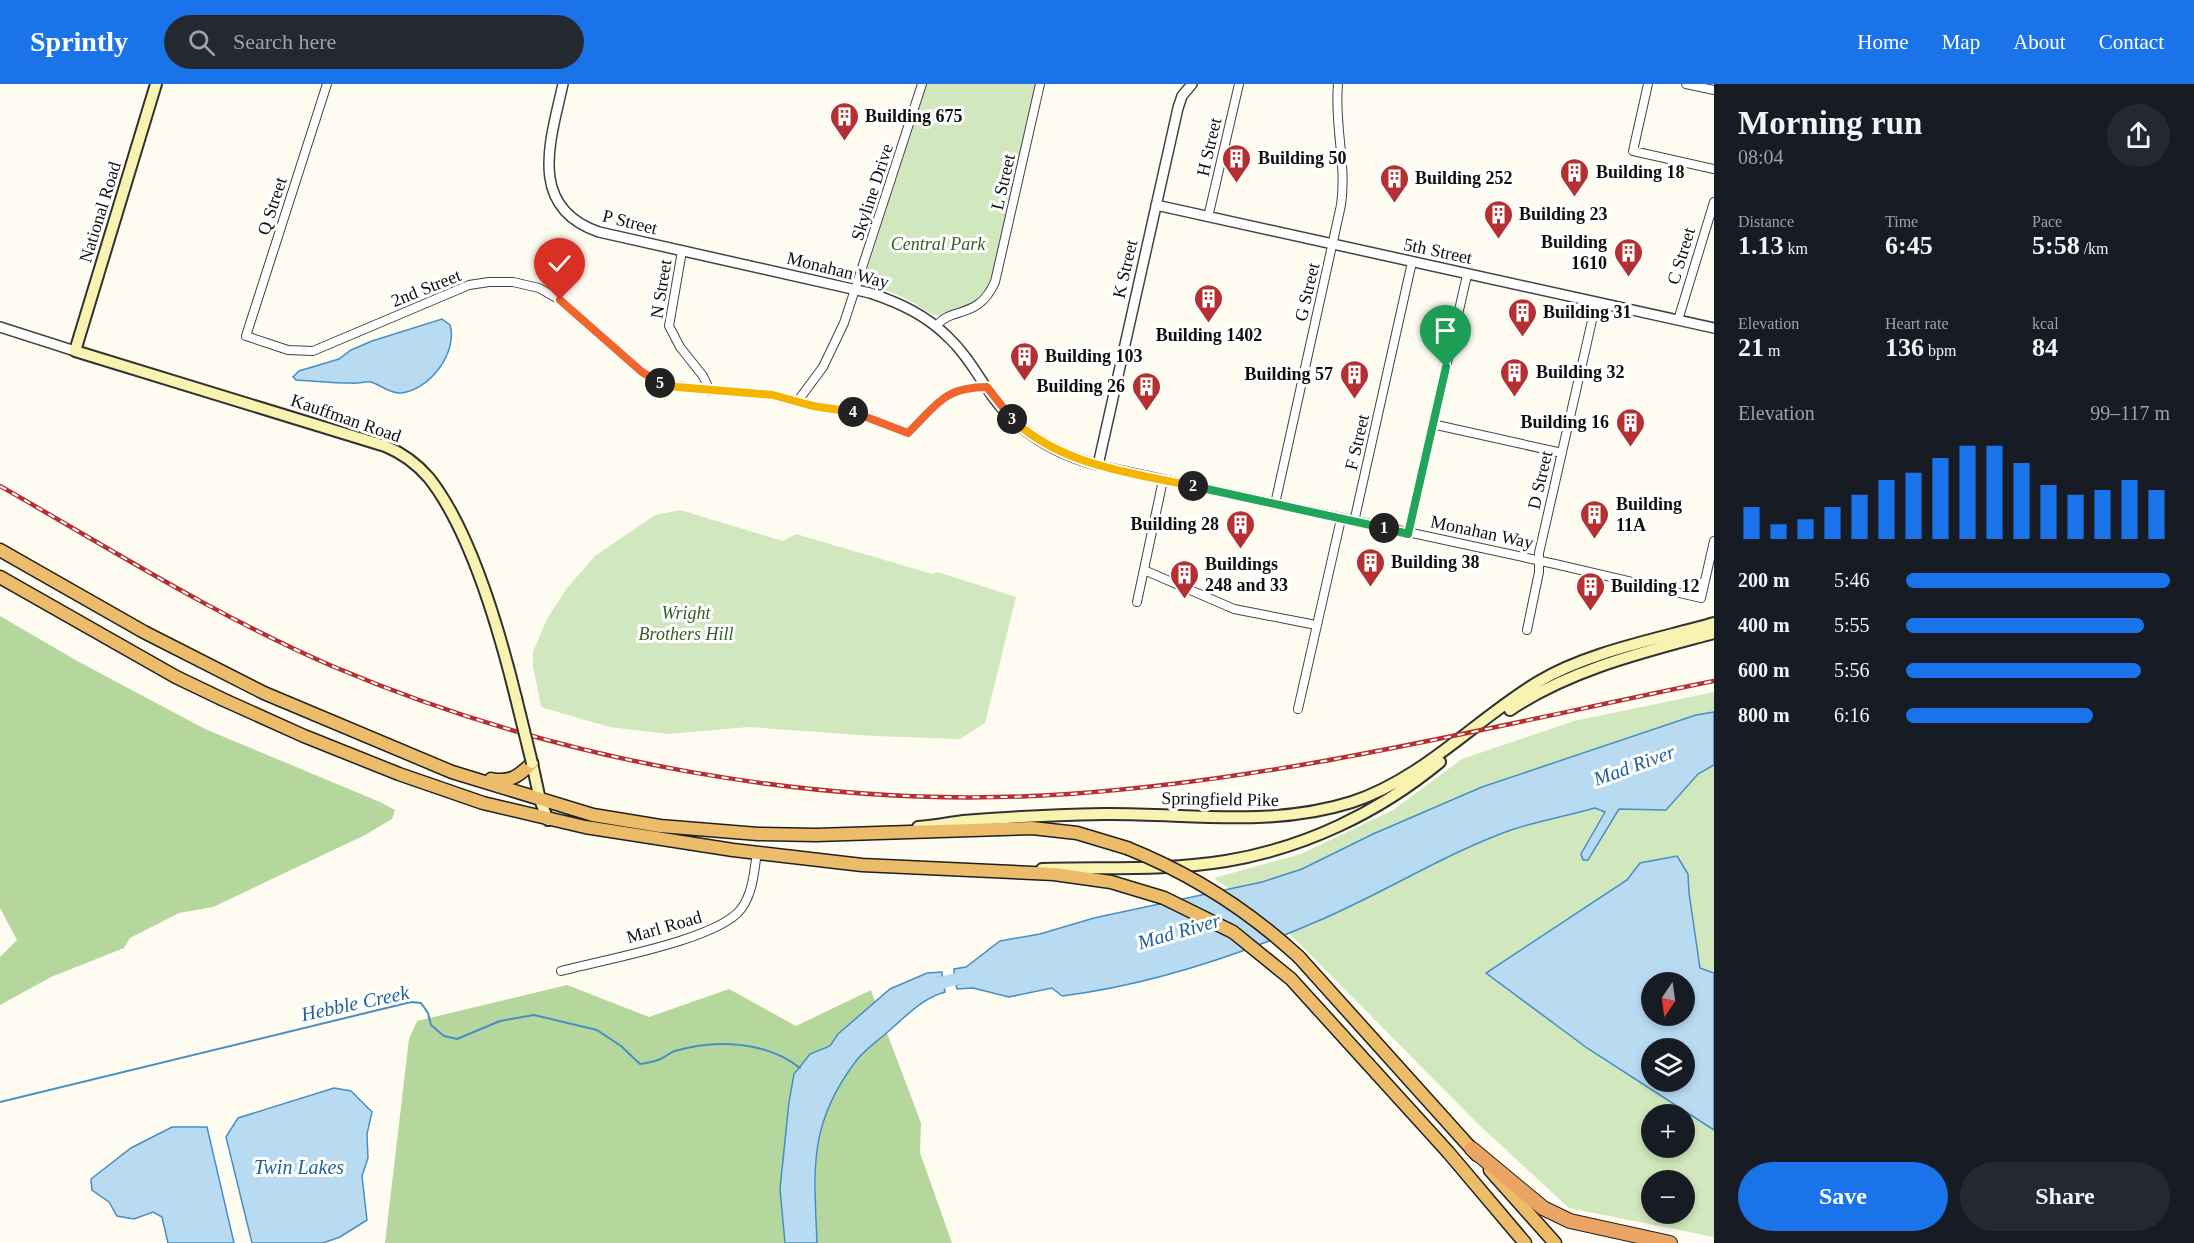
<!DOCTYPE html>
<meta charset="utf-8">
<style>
:root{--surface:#171b24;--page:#242831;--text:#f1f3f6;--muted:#9ea1a6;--accent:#1a73e8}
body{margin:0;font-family:Georgia,serif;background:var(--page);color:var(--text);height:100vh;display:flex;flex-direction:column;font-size:22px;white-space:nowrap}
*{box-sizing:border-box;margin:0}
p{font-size:20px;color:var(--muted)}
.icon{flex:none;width:33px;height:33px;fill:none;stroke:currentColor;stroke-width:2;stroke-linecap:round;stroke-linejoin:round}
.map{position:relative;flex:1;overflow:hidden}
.side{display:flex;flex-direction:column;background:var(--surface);width:480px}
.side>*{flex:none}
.needle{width:39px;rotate:193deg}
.tools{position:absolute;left:1641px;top:888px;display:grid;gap:12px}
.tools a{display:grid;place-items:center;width:54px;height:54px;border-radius:50%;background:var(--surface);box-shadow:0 3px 9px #0003;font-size:30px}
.pin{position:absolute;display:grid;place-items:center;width:51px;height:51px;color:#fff;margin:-62px -26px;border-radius:50% 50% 50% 0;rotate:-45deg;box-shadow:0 0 6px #0007}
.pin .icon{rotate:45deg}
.km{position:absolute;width:30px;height:30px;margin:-15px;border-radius:50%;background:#222;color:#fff;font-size:16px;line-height:30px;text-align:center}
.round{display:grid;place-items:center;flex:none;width:63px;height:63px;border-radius:32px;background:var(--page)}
.summary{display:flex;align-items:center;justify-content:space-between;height:102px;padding:0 24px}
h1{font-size:33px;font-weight:800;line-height:45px}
.figures{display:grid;grid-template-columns:repeat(3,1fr);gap:9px;height:102px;padding:6px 24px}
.figures div{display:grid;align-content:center}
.figures b{font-size:26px;font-weight:800}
.figures small{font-size:16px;font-weight:400}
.figures p{font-size:16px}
.chart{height:168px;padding:12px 24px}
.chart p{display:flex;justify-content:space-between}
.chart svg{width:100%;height:108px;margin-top:6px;stroke:var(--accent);stroke-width:6}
.action{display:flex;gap:12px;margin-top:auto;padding:12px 24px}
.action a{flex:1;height:69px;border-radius:36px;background:var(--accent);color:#fff;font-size:24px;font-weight:800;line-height:69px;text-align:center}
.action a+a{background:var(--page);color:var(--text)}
ul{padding:0 24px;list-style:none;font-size:20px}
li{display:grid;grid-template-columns:96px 72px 1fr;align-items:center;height:45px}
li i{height:15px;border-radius:8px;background:var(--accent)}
header{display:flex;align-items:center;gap:36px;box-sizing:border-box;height:84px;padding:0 30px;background:var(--accent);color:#fff}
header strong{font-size:28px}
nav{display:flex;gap:33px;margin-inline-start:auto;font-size:21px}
.search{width:420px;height:54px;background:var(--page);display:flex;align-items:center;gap:15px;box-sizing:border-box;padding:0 21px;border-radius:33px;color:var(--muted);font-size:22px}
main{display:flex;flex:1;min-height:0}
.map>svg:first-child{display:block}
.green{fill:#d1e7bd;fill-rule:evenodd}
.forest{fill:#b5d69d}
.water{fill:#b9dbf2;stroke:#458fc4;stroke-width:1.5;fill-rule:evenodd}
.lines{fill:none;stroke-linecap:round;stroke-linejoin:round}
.stream{stroke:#458fc4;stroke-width:2}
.river{stroke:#b9dbf2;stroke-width:12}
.minor-casing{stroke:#424242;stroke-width:10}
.tertiary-casing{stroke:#424242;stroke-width:12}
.secondary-casing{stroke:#313131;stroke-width:14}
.trunk-casing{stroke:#202020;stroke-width:15}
.motorway-casing{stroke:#202020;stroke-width:16}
.minor{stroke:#fff;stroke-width:8}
.tertiary{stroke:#fff;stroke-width:9}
.secondary{stroke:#f9f3b1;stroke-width:10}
.trunk{stroke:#ecbc6a;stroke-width:12}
.motorway{stroke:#eaa463;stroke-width:14}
.rail-casing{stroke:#b53033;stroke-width:4.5}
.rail{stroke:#fff;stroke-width:2;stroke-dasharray:7;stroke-linecap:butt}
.secondary-bridge-casing{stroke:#313131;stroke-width:14;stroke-linecap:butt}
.trunk-bridge-casing{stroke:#202020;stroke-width:15;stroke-linecap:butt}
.secondary-bridge{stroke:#f9f3b1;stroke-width:10}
.trunk-bridge{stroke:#ecbc6a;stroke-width:12}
.split-1-casing{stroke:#fff;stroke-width:12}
.split-2-casing{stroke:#fff;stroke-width:12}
.split-3-casing{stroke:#fff;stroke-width:12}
.split-4-casing{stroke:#fff;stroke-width:12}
.split-5-casing{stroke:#fff;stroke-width:12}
.split-6-casing{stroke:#fff;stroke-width:12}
.split-1{stroke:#22a559;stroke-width:8}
.split-2{stroke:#22a559;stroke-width:8}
.split-3{stroke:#f5b400;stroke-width:8}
.split-4{stroke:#f0652b;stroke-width:8}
.split-5{stroke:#f5b400;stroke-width:8}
.split-6{stroke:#f0652b;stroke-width:8}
.labels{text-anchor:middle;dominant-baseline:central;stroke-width:6;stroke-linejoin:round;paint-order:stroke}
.poi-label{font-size:18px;font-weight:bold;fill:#0f0f0f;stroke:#fff;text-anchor:start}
.street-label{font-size:18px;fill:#0f0f0f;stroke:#fff}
.park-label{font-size:18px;font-style:italic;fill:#2f6223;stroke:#fff}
.water-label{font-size:20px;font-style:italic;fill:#206198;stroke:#fff}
</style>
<header>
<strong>Sprintly</strong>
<div class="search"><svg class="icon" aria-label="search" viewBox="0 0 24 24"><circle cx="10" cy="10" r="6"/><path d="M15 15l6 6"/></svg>Search here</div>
<nav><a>Home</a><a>Map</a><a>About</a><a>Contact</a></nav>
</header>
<main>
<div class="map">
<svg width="1714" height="1159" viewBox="0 0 1714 1159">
<rect width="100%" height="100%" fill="#fefcf1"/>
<!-- green -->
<path class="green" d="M 927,0 L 1036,0 L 991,197 C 983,214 955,235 934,231 C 928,229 920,222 914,219 C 900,211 886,206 871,202 L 865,192 Z
M 680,426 L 783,457 L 796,450 L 932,490 L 937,488 L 1016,513 L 985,639 L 960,655 L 874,652 L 749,643 L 668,650 L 609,643 L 541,623 L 533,582 L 533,568 L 547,535 L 567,504 L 595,472 L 655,431 Z
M 1714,608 L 1714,1153 L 1569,1124 L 1477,1039 L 1284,844 L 1214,794 L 1301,770 L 1393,726 L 1462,675 L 1574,637 ZM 1652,898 L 1684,898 L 1684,932 L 1652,932 ZM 1652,964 L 1684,964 L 1684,998 L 1652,998 ZM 1652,1030 L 1684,1030 L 1684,1064 L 1652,1064 ZM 1652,1096 L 1684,1096 L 1684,1130 L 1652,1130 Z"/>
<!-- forest -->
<path class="forest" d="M 0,532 L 79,578 L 205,645 L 380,718 L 395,726 L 392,735 L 365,751 L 213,823 L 179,829 L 130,854 L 124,864 L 51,893 L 0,921 L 0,873 L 17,856 L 0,824 Z
M 567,901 L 649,933 L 729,905 L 796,942 L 871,906 L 875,918 L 839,950 L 830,962 L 810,970 L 789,1018 L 780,1105 L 785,1159 L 385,1159 L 409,955 L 417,937 Z
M 887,949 L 921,1039 L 920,1069 L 952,1159 L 817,1159 C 815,1088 809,1036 856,976 C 865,966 877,957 887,949 Z"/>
<!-- water -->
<path class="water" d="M 442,235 L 450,241 C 458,268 430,306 401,309 C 390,310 381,301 371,298 C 365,297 358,300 352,299 C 333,299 314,297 296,296 L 293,293 L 299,287 L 339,275 L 351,266 L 372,257 Z
M 1714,628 L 1714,681 L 1698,690 L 1666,726 L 1619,725 L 1588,776 L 1583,776 L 1581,770 L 1605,728 L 1595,724 C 1567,732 1538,737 1511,746 C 1444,770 1384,809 1318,837 C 1237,872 1150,901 1062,912 L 1052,904 L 1009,913 L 973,904 L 957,905 L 956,901 L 964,898 L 955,897 L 955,893 L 962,890 L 954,890 L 954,885 L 966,883 L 1000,857 L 1040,850 L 1094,834 L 1262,798 L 1302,785 L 1373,750 L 1482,703 L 1696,631 Z
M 1677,772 L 1688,790 L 1689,809 L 1700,884 L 1714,889 L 1714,1046 L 1587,964 L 1486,889 L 1627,796 L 1640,779 ZM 1652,898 L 1684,898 L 1684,932 L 1652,932 ZM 1652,964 L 1684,964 L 1684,998 L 1652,998 Z
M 942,888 L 942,893 L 935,895 L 942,896 L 943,900 L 937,903 L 944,903 L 945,908 C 923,914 907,931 890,946 C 879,956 865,965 856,977 C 808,1040 814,1085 817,1159 L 785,1159 L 780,1105 L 789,1018 L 794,990 L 810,970 L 830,962 L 838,950 L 890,905 L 927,889 Z
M 334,1004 L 351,1007 L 372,1028 L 367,1050 L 368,1074 L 362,1092 L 367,1136 L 340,1153 L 323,1159 L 252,1159 L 226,1053 L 238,1034 Z
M 172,1043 L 207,1043 L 234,1159 L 168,1159 L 162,1133 L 153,1128 L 134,1135 L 117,1132 L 109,1118 L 92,1106 L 91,1095 L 131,1064 Z"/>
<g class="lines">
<!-- stream -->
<path class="stream" d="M 0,1018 L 411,918 L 421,919 L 428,929 L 431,941 L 444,952 L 457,955 L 500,937 L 534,931 L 597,946 L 621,962 L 640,980 C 646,979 653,978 658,976 C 664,974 669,969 675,967 C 715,955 766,957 800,984"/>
<!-- river -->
<path class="river" d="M 927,902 L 969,892"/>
<defs>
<path id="minor" d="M 327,0 L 246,252 L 288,266 L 313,267 L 469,201 L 489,198 L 513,198 L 539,204 L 560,216 L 642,288 L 665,301 L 779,312 L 813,322 L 858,329 L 908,349 C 937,321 943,303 987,303
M 1648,0 L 1633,67 L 1714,85
M 1686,0 L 1714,6
M 1208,133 L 1239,0
M 682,167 L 669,242 L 680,263 L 703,292 L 710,307
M 1678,236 L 1714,118
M 936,242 C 952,222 978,236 995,198 L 1040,0
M 797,318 L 823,283 L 844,239 L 922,0
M 1432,340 L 1562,369
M 1098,381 L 1555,480 L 1701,514 L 1714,457
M 1275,420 L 1341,121 C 1347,80 1334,41 1338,0
M 1354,438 L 1412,178
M 1408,450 L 1467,191
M 1144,486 L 1234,525 L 1316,541
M 1137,518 L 1163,396
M 1527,546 L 1539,488 L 1539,469 L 1596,219
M 1298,625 L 1341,435
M 561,887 C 601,876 718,856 741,825 C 753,809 754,788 757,768"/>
<path id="tertiary" d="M 563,0 C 551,55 526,123 599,148 L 870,209 C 900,219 926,231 949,254 C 967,271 978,292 992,312 C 1018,348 1056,370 1098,381 L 1178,24 L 1182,12 L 1192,0
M 1156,121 L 1714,244
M 0,243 L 75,267"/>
<path id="secondary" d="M 156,0 L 75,267 L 385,362 C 402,369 417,380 429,394 C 471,447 500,549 516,614
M 1510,626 C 1571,585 1644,568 1714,549
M 532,679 L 540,716 L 548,736
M 918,743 C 933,742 948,739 963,737 C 1010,733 1057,731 1104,730 C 1188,729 1270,744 1352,718 C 1424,694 1475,636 1538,598 C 1587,568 1659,555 1714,539
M 1042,785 C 1103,783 1165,787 1226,777 C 1304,764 1378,729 1440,678"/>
<path id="trunk" d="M 0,466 L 144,548 L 264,609 L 452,688 L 593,731 L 660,742 L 758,750 L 816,751 L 1032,744 L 1077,749 L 1127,764
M 0,493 L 176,593 L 224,616 L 304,652 L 399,690 L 483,719 L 585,743 L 733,766 L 862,781 L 1054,790 L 1111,798 L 1164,814 L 1233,848 L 1291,895 L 1448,1068 L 1525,1159
M 491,695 C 510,699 519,692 532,679
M 1299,873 L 1477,1071
M 1490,1086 L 1555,1159"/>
<path id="motorway" d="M 1472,1065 L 1543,1124 L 1570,1137 L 1670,1159"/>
</defs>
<!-- minor casing -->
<use href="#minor" class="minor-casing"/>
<!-- tertiary casing -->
<use href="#tertiary" class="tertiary-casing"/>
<!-- secondary casing -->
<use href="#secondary" class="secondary-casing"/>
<!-- trunk casing -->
<use href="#trunk" class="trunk-casing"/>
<!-- motorway casing -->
<use href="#motorway" class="motorway-casing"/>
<!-- minor -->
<use href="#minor" class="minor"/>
<!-- tertiary -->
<use href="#tertiary" class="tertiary"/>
<!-- secondary -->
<use href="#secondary" class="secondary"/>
<!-- trunk -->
<use href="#trunk" class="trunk"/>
<!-- motorway -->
<use href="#motorway" class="motorway"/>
<defs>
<path id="rail" d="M 0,402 C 109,464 216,532 332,582 C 558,678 823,727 1069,710 C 1287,695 1501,640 1714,597"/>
</defs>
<!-- rail casing -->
<use href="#rail" class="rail-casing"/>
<!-- rail -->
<use href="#rail" class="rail"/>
<defs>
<path id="secondary-bridge" d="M 516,614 L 532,679"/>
<path id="trunk-bridge" d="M 1127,764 C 1192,790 1248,826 1299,873"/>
</defs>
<!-- secondary-bridge casing -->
<use href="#secondary-bridge" class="secondary-bridge-casing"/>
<!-- trunk-bridge casing -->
<use href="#trunk-bridge" class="trunk-bridge-casing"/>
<!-- secondary-bridge -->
<use href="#secondary-bridge" class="secondary-bridge"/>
<!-- trunk-bridge -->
<use href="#trunk-bridge" class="trunk-bridge"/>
</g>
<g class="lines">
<defs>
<path id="split-1" d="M 1384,444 L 1408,450 L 1446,283"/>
<path id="split-2" d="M 1193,402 L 1384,444"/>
<path id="split-3" d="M 1012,335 C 1061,381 1130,389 1193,402"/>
<path id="split-4" d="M 853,328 L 908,349 C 937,321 943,303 987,303 L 1012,335"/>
<path id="split-5" d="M 660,299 L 677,303 L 773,311 L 813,322 L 853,328"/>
<path id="split-6" d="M 560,216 L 642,288 L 660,299"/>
</defs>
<!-- split-1 casing -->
<use href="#split-1" class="split-1-casing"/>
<!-- split-2 casing -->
<use href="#split-2" class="split-2-casing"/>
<!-- split-3 casing -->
<use href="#split-3" class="split-3-casing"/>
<!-- split-4 casing -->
<use href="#split-4" class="split-4-casing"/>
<!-- split-5 casing -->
<use href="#split-5" class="split-5-casing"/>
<!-- split-6 casing -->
<use href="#split-6" class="split-6-casing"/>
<!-- split-1 -->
<use href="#split-1" class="split-1"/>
<!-- split-2 -->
<use href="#split-2" class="split-2"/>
<!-- split-3 -->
<use href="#split-3" class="split-3"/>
<!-- split-4 -->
<use href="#split-4" class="split-4"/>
<!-- split-5 -->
<use href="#split-5" class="split-5"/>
<!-- split-6 -->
<use href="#split-6" class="split-6"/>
</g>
<!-- icons -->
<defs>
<symbol id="building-pin" viewBox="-11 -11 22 30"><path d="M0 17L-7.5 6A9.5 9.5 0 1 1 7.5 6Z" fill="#b53033" stroke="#fff"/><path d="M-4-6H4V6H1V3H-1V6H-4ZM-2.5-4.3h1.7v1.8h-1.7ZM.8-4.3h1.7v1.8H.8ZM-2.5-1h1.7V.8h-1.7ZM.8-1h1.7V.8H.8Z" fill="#fff"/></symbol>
</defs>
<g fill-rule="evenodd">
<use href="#building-pin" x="828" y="16" width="33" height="45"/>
<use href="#building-pin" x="1220" y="58" width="33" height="45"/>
<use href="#building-pin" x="1558" y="72" width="33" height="45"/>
<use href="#building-pin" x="1378" y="78" width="33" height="45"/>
<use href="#building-pin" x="1482" y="114" width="33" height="45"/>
<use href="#building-pin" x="1612" y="152" width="33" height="45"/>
<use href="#building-pin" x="1192" y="198" width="33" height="45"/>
<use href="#building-pin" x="1506" y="212" width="33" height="45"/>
<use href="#building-pin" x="1008" y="256" width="33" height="45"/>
<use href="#building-pin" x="1498" y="272" width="33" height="45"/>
<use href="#building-pin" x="1338" y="274" width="33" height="45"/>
<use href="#building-pin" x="1130" y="286" width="33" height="45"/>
<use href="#building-pin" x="1614" y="322" width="33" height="45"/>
<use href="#building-pin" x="1578" y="414" width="33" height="45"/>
<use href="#building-pin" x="1224" y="424" width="33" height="45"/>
<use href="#building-pin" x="1354" y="462" width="33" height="45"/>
<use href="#building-pin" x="1168" y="474" width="33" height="45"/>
<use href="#building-pin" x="1574" y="486" width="33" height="45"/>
</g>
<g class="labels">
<!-- poi labels -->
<g class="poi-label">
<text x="865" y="32">Building 675</text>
<text x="1258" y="74">Building 50</text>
<text x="1596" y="88">Building 18</text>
<text x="1415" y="94">Building 252</text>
<text x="1519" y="130">Building 23</text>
<text x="1607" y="158" text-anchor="end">Building<tspan x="1607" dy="21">1610</tspan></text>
<text x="1543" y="228">Building 31</text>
<text x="1209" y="251" text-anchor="middle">Building 1402</text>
<text x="1045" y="272">Building 103</text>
<text x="1536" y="288">Building 32</text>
<text x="1333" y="290" text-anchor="end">Building 57</text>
<text x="1125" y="302" text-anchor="end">Building 26</text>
<text x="1609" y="338" text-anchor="end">Building 16</text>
<text x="1616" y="420">Building<tspan x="1616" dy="21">11A</tspan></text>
<text x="1219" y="440" text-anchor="end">Building 28</text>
<text x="1391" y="478">Building 38</text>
<text x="1205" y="480">Buildings<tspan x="1205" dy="21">248 and 33</tspan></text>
<text x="1611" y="502">Building 12</text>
</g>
<!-- street labels -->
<g class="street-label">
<text transform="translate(1209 63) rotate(-77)">H Street</text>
<text transform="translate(1003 98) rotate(-77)">L Street</text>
<text transform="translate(872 108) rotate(-72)">Skyline Drive</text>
<text transform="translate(272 122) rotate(-72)">Q Street</text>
<text transform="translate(100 128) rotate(-73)">National Road</text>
<text transform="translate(630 138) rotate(14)">P Street</text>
<text transform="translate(1438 167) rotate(12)">5th Street</text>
<text transform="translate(1681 172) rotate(-73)">C Street</text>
<text transform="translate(1125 185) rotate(-77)">K Street</text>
<text transform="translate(838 186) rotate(14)">Monahan Way</text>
<text transform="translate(426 204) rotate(-22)">2nd Street</text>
<text transform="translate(661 205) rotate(-81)">N Street</text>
<text transform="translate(1307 208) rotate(-77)">G Street</text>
<text transform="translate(346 334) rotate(19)">Kauffman Road</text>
<text transform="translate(1357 358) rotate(-77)">F Street</text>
<text transform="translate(1540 396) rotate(-77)">D Street</text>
<text transform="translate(1482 448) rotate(12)">Monahan Way</text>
<text transform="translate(1220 715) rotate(1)">Springfield Pike</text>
<text transform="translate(664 843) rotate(-16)">Marl Road</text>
</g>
<!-- park labels -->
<g class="park-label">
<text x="938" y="160">Central Park</text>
<text x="686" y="529">Wright<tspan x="686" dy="21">Brothers Hill</tspan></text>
</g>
<!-- water labels -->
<g class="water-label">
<text transform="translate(1634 681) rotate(-20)">Mad River</text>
<text transform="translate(1179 847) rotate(-16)">Mad River</text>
<text transform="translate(355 919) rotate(-12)">Hebble Creek</text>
<text x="299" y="1083">Twin Lakes</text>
</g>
</g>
</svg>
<div class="tools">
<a><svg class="needle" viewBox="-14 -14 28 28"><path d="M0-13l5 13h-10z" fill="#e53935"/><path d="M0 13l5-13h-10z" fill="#9ea1a6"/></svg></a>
<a><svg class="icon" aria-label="layers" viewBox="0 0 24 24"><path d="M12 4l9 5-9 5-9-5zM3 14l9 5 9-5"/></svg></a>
<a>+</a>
<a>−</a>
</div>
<div class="pin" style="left:1446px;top:283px;background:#1e9e55"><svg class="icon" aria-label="arrive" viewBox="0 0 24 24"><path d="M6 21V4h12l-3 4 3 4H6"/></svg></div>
<div class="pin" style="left:560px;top:216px;background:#d93025"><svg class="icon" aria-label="check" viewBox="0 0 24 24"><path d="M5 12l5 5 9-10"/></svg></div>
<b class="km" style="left:1384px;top:444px">1</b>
<b class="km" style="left:1193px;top:402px">2</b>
<b class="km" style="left:1012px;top:335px">3</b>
<b class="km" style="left:853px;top:328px">4</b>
<b class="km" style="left:660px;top:299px">5</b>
</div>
<section class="side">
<div class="summary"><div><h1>Morning run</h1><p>08:04</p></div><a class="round"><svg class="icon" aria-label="share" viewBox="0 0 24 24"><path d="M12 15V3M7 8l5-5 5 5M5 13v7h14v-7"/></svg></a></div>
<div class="figures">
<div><p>Distance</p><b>1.13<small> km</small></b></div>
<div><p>Time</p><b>6:45</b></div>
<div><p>Pace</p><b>5:58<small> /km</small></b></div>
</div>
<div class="figures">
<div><p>Elevation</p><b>21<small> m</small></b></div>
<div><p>Heart rate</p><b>136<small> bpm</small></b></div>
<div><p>kcal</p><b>84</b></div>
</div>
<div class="chart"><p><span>Elevation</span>99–117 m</p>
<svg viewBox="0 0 160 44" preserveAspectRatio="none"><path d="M5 44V31M15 44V38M25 44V36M35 44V31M45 44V26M55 44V20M65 44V17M75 44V11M85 44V6M95 44V6M105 44V13M115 44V22M125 44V26M135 44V24M145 44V20M155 44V24"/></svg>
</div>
<ul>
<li><b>200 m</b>5:46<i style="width:100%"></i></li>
<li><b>400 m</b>5:55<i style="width:90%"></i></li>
<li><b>600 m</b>5:56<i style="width:89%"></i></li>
<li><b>800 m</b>6:16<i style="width:71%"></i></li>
</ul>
<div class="action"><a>Save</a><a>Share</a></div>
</section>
</main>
